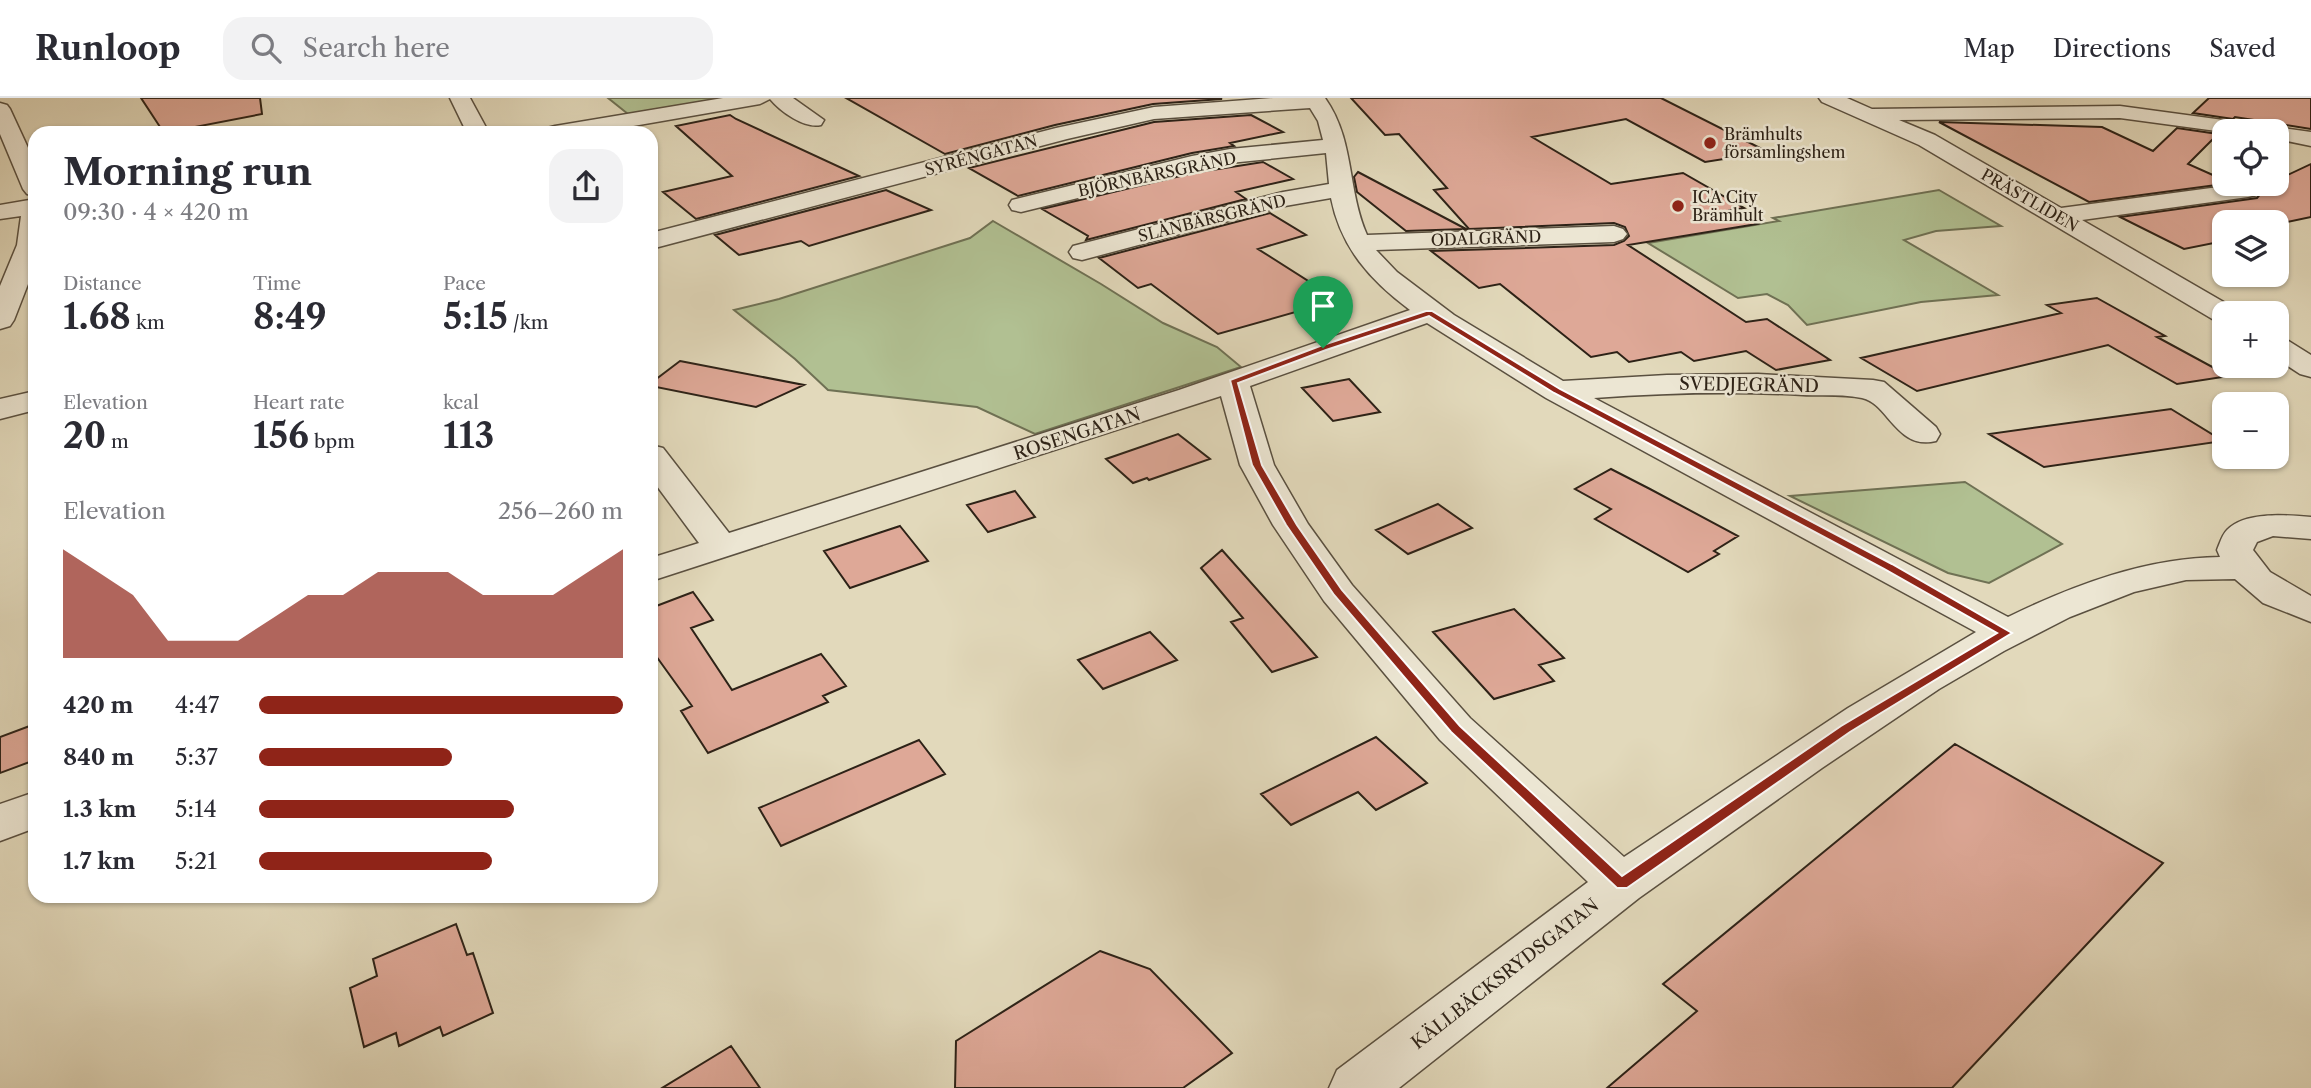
<!DOCTYPE html>
<meta charset="utf-8">
<style>
:root{--surface:#fff;--page:#f2f2f3;--text:#2b2b33;--muted:#7c7c81;--line:#e1e1e2;--accent:#8f2418}
body{margin:0;font-family:"Libre Caslon Text",serif;background:var(--page);color:var(--text);height:100vh;display:flex;flex-direction:column;font-size:26px;white-space:nowrap}
*{box-sizing:border-box;margin:0}
p{font-size:23px;color:var(--muted)}
.icon{flex:none;width:38px;height:38px;fill:none;stroke:currentColor;stroke-width:2;stroke-linecap:round;stroke-linejoin:round}
.map{position:relative;flex:1;overflow:hidden}
.sheet{position:absolute;left:28px;top:28px;width:630px;height:777px;display:flex;flex-direction:column;background:var(--surface);border-radius:21px;box-shadow:0 2px 5px #0004}
.sheet>*{flex:none}
.tools{position:absolute;left:2212px;top:21px;display:grid;gap:14px}
.tools a{display:grid;place-items:center;width:77px;height:77px;border-radius:14px;background:var(--surface);box-shadow:0 2px 5px #0004;font-size:35px}
.pin{position:absolute;display:grid;place-items:center;width:60px;height:60px;color:#fff;margin:-72px -30px;border-radius:50% 50% 50% 0;rotate:-45deg;box-shadow:0 0 7px #0007}
.pin .icon{rotate:45deg}
.round{display:grid;place-items:center;flex:none;width:74px;height:74px;border-radius:21px;background:var(--page)}
.headline{display:flex;align-items:center;justify-content:space-between;height:119px;padding:0 35px}
h1{font-size:38px;font-weight:700;line-height:52px}
.figures{display:grid;grid-template-columns:repeat(3,1fr);gap:10px;height:119px;padding:7px 35px}
.figures div{display:grid;align-content:center}
.figures b{font-size:35px;font-weight:700}
.figures small{font-size:19px;font-weight:400}
.figures p{font-size:19px}
.chart{height:196px;padding:14px 35px}
.chart p{display:flex;justify-content:space-between}
.chart svg{width:100%;height:126px;margin-top:7px;fill:var(--accent);opacity:.7}
ul{padding:0 35px;list-style:none;font-size:23px}
li{display:grid;grid-template-columns:112px 84px 1fr;align-items:center;height:52px}
li i{height:18px;border-radius:9px;background:var(--accent)}
header{display:flex;align-items:center;gap:42px;box-sizing:border-box;height:98px;padding:0 35px;background:var(--surface);border-bottom:2px solid var(--line)}
header strong{font-size:33px}
nav{display:flex;gap:38px;margin-inline-start:auto;font-size:24px}
.search{width:490px;height:63px;background:var(--page);display:flex;align-items:center;gap:18px;box-sizing:border-box;padding:0 24px;border-radius:21px;color:var(--muted);font-size:26px}
.map>svg:first-child{display:block}
.green{fill:#b1c092;stroke:#6f7154;stroke-width:2}
.building{fill:#dea897;stroke:#2d2217;stroke-width:2}
.lines{fill:none;stroke-linecap:round;stroke-linejoin:round}
.minor-casing{stroke:#5a5040;stroke-width:3}
.minor{fill:#ece6d3;fill-rule:evenodd}
.route{fill:#8f2418;stroke:#fff;stroke-width:2;fill-rule:evenodd}
.poi-dot{fill:#8f2418;stroke:#ece6d3;stroke-width:2.5}
.labels{text-anchor:middle;dominant-baseline:central;stroke-width:5;stroke-linejoin:round;paint-order:stroke}
.far-poi-label{font-size:16px;fill:#2d2217;stroke:#ece6d3;text-anchor:start}
.far-street-label{font-size:16px;fill:#2d2217;stroke:#ece6d3}
.street-label{font-size:18px;fill:#2d2217;stroke:#ece6d3}
</style>
<header>
<strong>Runloop</strong>
<div class="search"><svg class="icon" aria-label="search" viewBox="0 0 24 24"><circle cx="10" cy="10" r="6"/><path d="M15 15l6 6"/></svg>Search here</div>
<nav><a>Map</a><a>Directions</a><a>Saved</a></nav>
</header>
<div class="map">
<svg width="2311" height="990" viewBox="0 0 2311 990">
<rect width="100%" height="100%" fill="#e2d9bb"/>
<filter id="stains"><feTurbulence type="fractalNoise" baseFrequency=".00286" numOctaves="4"/><feColorMatrix values="0 0 0 0 .2 0 0 0 0 .09 0 0 0 0 .02 0 0 0 .5 -.17"/></filter>
<radialGradient id="worn" r=".72"><stop offset=".6" stop-color="#630" stop-opacity="0"/><stop offset="1" stop-color="#630" stop-opacity=".3"/></radialGradient>
<!-- green -->
<path class="green" d="M 608,0 L 726,0 L 628,16 Z
M 1939,92 L 2001,128 L 1936,133 L 1904,142 L 1998,197 L 1921,204 L 1807,227 L 1788,207 L 1767,196 L 1738,200 L 1648,145 L 1779,123 L 1773,120 Z
M 993,123 L 1101,186 L 1163,225 L 1217,249 L 1241,269 L 1035,336 L 977,309 L 828,292 L 795,261 L 734,212 L 779,201 L 970,140 Z
M 1965,384 L 2062,446 L 1989,485 L 1948,475 L 1790,398 Z"/>
<!-- building -->
<path class="building" d="M 141,0 L 260,0 L 262,16 L 164,35 Z
M 846,0 L 1219,0 L 1222,1 L 1153,6 L 1055,27 L 945,56 Z
M 1351,0 L 1661,0 L 1768,54 L 1705,64 L 1626,21 L 1532,39 L 1611,86 L 1683,75 L 1744,110 L 1731,112 L 1757,126 L 1628,147 L 1746,224 L 1767,221 L 1830,262 L 1776,272 L 1746,253 L 1694,263 L 1681,254 L 1629,264 L 1617,254 L 1591,259 L 1500,186 L 1479,190 L 1431,153 L 1614,147 L 1624,143 L 1629,138 L 1625,129 L 1614,125 L 1469,131 L 1434,92 L 1447,90 L 1399,36 L 1385,37 Z
M 2209,0 L 2311,0 L 2311,31 L 2235,19 L 2233,21 L 2193,15 Z
M 730,17 L 736,21 L 859,78 L 696,121 L 663,94 L 732,78 L 676,28 Z
M 1251,17 L 1283,34 L 1230,45 L 1234,48 L 1192,55 L 1018,98 L 969,70 L 1154,24 Z
M 1939,24 L 2102,29 L 2153,53 L 2177,30 L 2218,36 L 2188,66 L 2224,82 L 2224,86 L 2089,104 Z
M 1263,64 L 1293,81 L 1236,94 L 1246,101 L 1086,142 L 1088,138 L 1042,111 L 1193,75 Z
M 2311,66 L 2311,119 L 2277,126 L 2224,124 L 2224,143 L 2184,151 L 2120,119 L 2257,100 L 2262,94 L 2261,89 L 2277,86 L 2277,82 Z
M 1358,74 L 1466,131 L 1406,133 L 1357,94 L 1354,79 Z
M 886,92 L 931,112 L 809,148 L 801,143 L 739,157 L 715,137 Z
M 1270,115 L 1306,137 L 1258,151 L 1338,202 L 1218,236 L 1151,186 L 1138,190 L 1099,160 Z
M 2097,200 L 2165,238 L 2157,239 L 2229,278 L 2177,286 L 2108,247 L 1917,293 L 1861,260 L 2061,215 L 2047,207 Z
M 680,263 L 804,287 L 756,309 L 651,288 L 651,285 Z
M 1349,281 L 1380,314 L 1333,323 L 1302,290 Z
M 2171,311 L 2223,343 L 2044,369 L 1989,336 Z
M 1178,336 L 1210,361 L 1149,382 L 1147,380 L 1133,385 L 1106,361 Z
M 1611,371 L 1650,391 L 1738,438 L 1714,453 L 1719,456 L 1688,474 L 1595,421 L 1611,411 L 1575,391 Z
M 1015,393 L 1035,419 L 988,434 L 967,407 Z
M 1438,406 L 1472,430 L 1408,456 L 1376,432 Z
M 900,428 L 928,463 L 850,490 L 824,453 Z
M 1222,452 L 1317,559 L 1272,574 L 1231,524 L 1243,520 L 1201,470 Z
M 693,494 L 713,522 L 691,530 L 732,592 L 821,556 L 846,588 L 823,598 L 828,604 L 708,655 L 681,613 L 692,608 L 651,551 L 651,510 Z
M 1514,511 L 1564,560 L 1539,567 L 1554,583 L 1494,601 L 1433,534 Z
M 1150,534 L 1177,562 L 1103,591 L 1078,562 Z
M 35,626 L 35,662 L 0,675 L 0,639 Z
M 1376,639 L 1427,685 L 1376,712 L 1358,694 L 1291,727 L 1261,696 Z
M 919,642 L 945,676 L 781,748 L 759,710 Z
M 1955,646 L 2163,765 L 1952,990 L 1607,990 L 1697,913 L 1663,886 Z
M 456,826 L 467,857 L 473,855 L 493,915 L 443,938 L 440,929 L 399,948 L 396,935 L 364,949 L 350,890 L 377,878 L 373,861 Z
M 1100,853 L 1150,871 L 1232,955 L 1183,990 L 955,990 L 956,943 Z
M 731,948 L 760,990 L 662,990 Z"/>
<g class="lines">
<defs>
<path id="minor" d="M 450,0 L 470,0 L 489,35 L 467,35 Z
M 723,0 L 793,0 L 824,22 L 821,27 C 804,31 780,13 770,1 L 760,6 L 593,35 L 544,35 L 547,30 L 555,28 Z
M 1273,0 L 1325,0 C 1355,42 1347,92 1367,137 L 1614,128 L 1623,131 L 1627,136 L 1623,141 L 1614,144 L 1376,152 L 1397,174 L 1454,217 L 1563,283 L 1667,277 L 1758,276 L 1873,282 L 1884,284 L 1936,329 L 1940,336 L 1936,343 C 1897,353 1888,305 1862,300 C 1843,296 1822,298 1803,297 C 1733,293 1664,295 1594,300 L 2008,519 C 2074,487 2145,460 2220,459 L 2217,452 C 2220,445 2222,437 2227,432 C 2245,413 2288,417 2311,419 L 2311,441 L 2273,438 L 2257,444 L 2253,452 L 2270,474 L 2311,498 L 2311,524 L 2263,505 L 2235,481 L 2186,482 L 2134,494 L 2070,519 L 2004,553 L 1939,591 L 1822,670 L 1639,800 L 1399,990 L 1329,990 L 1337,972 L 1588,784 L 1440,642 L 1324,503 L 1273,427 L 1240,367 L 1221,298 L 651,483 L 651,460 L 699,445 L 651,380 L 651,347 L 663,350 L 729,435 L 1179,292 L 1410,212 C 1370,182 1341,150 1331,100 L 1285,108 L 1082,162 L 1073,160 L 1069,154 L 1073,148 L 1283,94 L 1329,86 L 1326,55 L 1230,65 L 1192,72 L 1021,114 L 1012,112 L 1009,107 L 1012,102 L 1192,58 L 1230,51 L 1323,42 L 1318,23 L 1310,10 L 1154,21 L 1067,41 L 651,151 L 651,135 L 1056,30 L 1154,9 ZM 1427,225 L 1546,300 L 1976,534 L 1848,610 L 1624,759 L 1470,620 L 1352,487 L 1308,426 L 1274,367 L 1250,288 Z
M 1819,0 L 1847,0 L 1872,11 L 2120,8 L 2311,34 L 2311,48 L 2277,41 L 2277,33 L 2224,34 L 2120,20 L 1899,22 L 1935,37 L 2061,110 L 2241,86 L 2256,87 L 2260,92 L 2256,97 L 2248,99 L 2082,122 L 2234,210 L 2238,215 L 2224,215 L 2224,225 L 2214,222 L 1919,47 L 1822,4 Z
M 0,5 L 7,7 L 10,11 L 35,65 L 35,98 L 27,96 L 23,91 L 0,36 Z
M 35,101 L 35,168 L 14,222 L 10,228 L 0,231 L 0,188 L 17,147 L 21,118 L 0,121 L 0,107 Z
M 2277,239 L 2287,242 L 2311,257 L 2311,279 L 2300,276 L 2277,261 Z
M 35,293 L 35,312 L 0,321 L 0,301 Z
M 35,694 L 35,730 L 0,743 L 0,706 Z"/>
</defs>
<!-- minor casing -->
<use href="#minor" class="minor-casing"/>
<!-- minor -->
<use href="#minor" class="minor"/>
</g>
<!-- route -->
<path class="route" d="M 1426,213 L 1432,213 L 1560,291 L 1892,466 L 2012,535 L 1850,634 L 1627,790 L 1617,790 L 1451,634 L 1334,497 L 1286,427 L 1252,367 L 1230,282 L 1320,248 ZM 1429,218 L 1554,295 L 1884,471 L 1997,535 L 1841,628 L 1622,778 L 1460,628 L 1342,492 L 1297,427 L 1262,367 L 1238,285 L 1326,252 Z"/>
<!-- markers -->
<g class="poi-dot">
<circle cx="1710" cy="45" r="7"/>
<circle cx="1678" cy="108" r="7"/>
</g>
<g class="labels">
<!-- far-poi labels -->
<g class="far-poi-label">
<text x="1724" y="36">Brämhults<tspan x="1724" dy="18">församlingshem</tspan></text>
<text x="1692" y="99">ICA City<tspan x="1692" dy="18">Brämhult</tspan></text>
</g>
<!-- far-street labels -->
<g class="far-street-label">
<text transform="translate(981 57) rotate(-15)">SYRÉNGATAN</text>
<text transform="translate(1157 76) rotate(-12)">BJÖRNBÄRSGRÄND</text>
<text transform="translate(2030 102) rotate(30)">PRÄSTLIDEN</text>
<text transform="translate(1212 120) rotate(-14)">SLÅNBÄRSGRÄND</text>
<text transform="translate(1486 140) rotate(-2)">ODALGRÄND</text>
</g>
<!-- street labels -->
<g class="street-label">
<text transform="translate(1749 287) rotate(1)">SVEDJEGRÄND</text>
<text transform="translate(1077 336) rotate(-18)">ROSENGATAN</text>
<text transform="translate(1505 876) rotate(-38)">KÄLLBÄCKSRYDSGATAN</text>
</g>
</g>
<rect width="100%" height="100%" filter="url(#stains)"/>
<rect width="100%" height="100%" fill="url(#worn)"/>
</svg>
<div class="tools">
<a><svg class="icon" aria-label="locate" viewBox="0 0 24 24"><circle cx="12" cy="12" r="6"/><path d="M12 2v4M12 18v4M2 12h4M18 12h4"/></svg></a>
<a><svg class="icon" aria-label="layers" viewBox="0 0 24 24"><path d="M12 4l9 5-9 5-9-5zM3 14l9 5 9-5"/></svg></a>
<a>+</a>
<a>−</a>
</div>
<div class="pin" style="left:1323px;top:250px;background:#1e9e55"><svg class="icon" aria-label="arrive" viewBox="0 0 24 24"><path d="M6 21V4h12l-3 4 3 4H6"/></svg></div>
<section class="sheet">
<div class="headline"><div><h1>Morning run</h1><p>09:30 · 4 × 420 m</p></div><a class="round"><svg class="icon" aria-label="share" viewBox="0 0 24 24"><path d="M12 15V3M7 8l5-5 5 5M5 13v7h14v-7"/></svg></a></div>
<div class="figures">
<div><p>Distance</p><b>1.68<small> km</small></b></div>
<div><p>Time</p><b>8:49</b></div>
<div><p>Pace</p><b>5:15<small> /km</small></b></div>
</div>
<div class="figures">
<div><p>Elevation</p><b>20<small> m</small></b></div>
<div><p>Heart rate</p><b>156<small> bpm</small></b></div>
<div><p>kcal</p><b>113</b></div>
</div>
<div class="chart"><p><span>Elevation</span>256–260 m</p>
<svg viewBox="0 0 160 44" preserveAspectRatio="none"><path d="M0 44V6L10 14L20 22L30 38L40 38L50 38L60 30L70 22L80 22L90 14L100 14L110 14L120 22L130 22L140 22L150 14L160 6V44z"/></svg>
</div>
<ul>
<li><b>420 m</b>4:47<i style="width:100%"></i></li>
<li><b>840 m</b>5:37<i style="width:53%"></i></li>
<li><b>1.3 km</b>5:14<i style="width:70%"></i></li>
<li><b>1.7 km</b>5:21<i style="width:64%"></i></li>
</ul>
</section>
</div>
